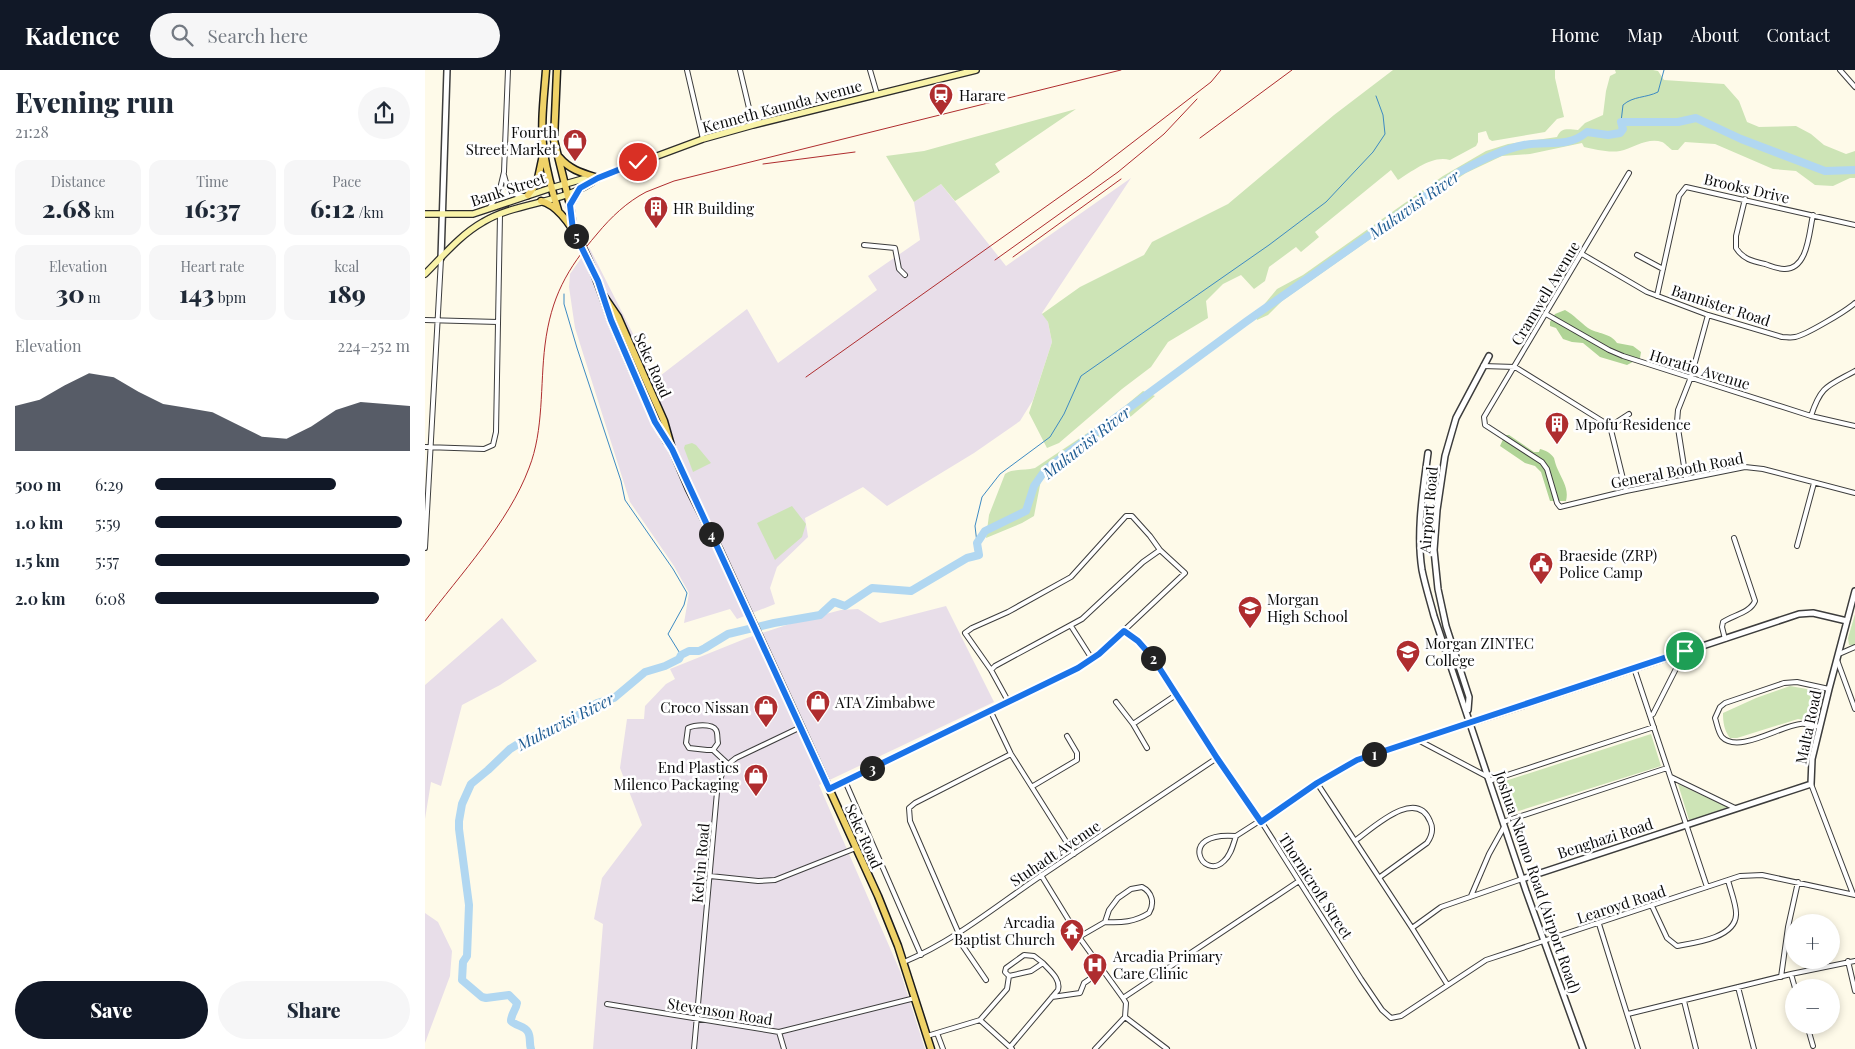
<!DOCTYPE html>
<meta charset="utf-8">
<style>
:root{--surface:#fff;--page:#f6f6f7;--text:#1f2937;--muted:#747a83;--accent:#111827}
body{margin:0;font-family:"Playfair Display",serif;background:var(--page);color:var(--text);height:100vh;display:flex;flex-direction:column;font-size:19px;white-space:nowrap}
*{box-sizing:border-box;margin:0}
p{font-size:16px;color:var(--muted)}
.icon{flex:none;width:28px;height:28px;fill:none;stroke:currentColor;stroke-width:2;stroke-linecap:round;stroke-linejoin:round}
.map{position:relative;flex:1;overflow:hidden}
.drawer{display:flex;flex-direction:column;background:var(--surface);width:425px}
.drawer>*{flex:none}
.fabs{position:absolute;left:1360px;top:844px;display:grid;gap:10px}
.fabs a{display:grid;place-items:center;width:55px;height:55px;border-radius:50%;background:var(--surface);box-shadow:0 2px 8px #0003;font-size:25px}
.pin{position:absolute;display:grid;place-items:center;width:42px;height:42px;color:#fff;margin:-21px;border:2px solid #fff;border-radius:50%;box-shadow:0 1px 5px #0007}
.km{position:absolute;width:25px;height:25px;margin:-12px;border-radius:50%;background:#222;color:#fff;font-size:14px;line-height:25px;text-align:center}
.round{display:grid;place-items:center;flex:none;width:52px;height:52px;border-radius:26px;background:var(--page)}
.headline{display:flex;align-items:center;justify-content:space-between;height:85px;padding:0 15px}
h1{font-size:28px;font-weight:800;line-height:38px}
.stats{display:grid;grid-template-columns:repeat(3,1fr);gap:8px;height:85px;padding:5px 15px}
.stats div{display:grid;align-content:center;border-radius:12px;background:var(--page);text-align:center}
.stats b{font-size:25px;font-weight:800}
.stats small{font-size:14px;font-weight:400}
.stats p{font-size:14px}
.chart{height:140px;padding:10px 15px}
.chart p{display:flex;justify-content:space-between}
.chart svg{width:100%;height:90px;margin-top:5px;fill:var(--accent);opacity:.7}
.button{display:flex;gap:10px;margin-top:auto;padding:10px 15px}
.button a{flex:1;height:58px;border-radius:30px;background:var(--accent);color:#fff;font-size:20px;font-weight:800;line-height:58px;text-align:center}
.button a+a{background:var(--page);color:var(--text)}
ul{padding:0 15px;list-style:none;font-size:16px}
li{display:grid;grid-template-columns:80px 60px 1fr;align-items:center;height:38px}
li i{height:12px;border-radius:6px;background:var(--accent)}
header{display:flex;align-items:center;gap:30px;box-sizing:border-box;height:70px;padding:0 25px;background:var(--accent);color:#fff}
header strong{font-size:24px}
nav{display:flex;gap:28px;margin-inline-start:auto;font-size:18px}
.search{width:350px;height:45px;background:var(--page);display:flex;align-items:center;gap:12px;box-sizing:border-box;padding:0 18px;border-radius:28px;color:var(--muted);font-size:19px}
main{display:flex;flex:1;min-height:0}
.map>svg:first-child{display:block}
.industrial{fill:#e8dee9}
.green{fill:#cde4b6}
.forest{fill:#b0d496}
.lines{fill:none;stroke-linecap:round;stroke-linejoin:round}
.stream{stroke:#3d8ac3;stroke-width:1}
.river{stroke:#b1d7f1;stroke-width:8}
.minor-casing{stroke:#3d3d3d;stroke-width:6}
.tertiary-casing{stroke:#3d3d3d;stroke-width:8}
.secondary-casing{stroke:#2c2c2c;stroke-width:8}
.primary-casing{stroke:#1b1b1b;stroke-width:9}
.minor{stroke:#fff;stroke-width:4}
.tertiary{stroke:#fff;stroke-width:5}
.secondary{stroke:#f9f3a8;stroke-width:5.5}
.primary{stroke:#efd267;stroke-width:6}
.rail{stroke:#af2d2f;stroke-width:1}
.route-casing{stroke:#fff;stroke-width:10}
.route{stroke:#1a73e8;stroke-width:6}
.labels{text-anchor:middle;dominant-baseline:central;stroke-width:5;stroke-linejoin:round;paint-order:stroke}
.poi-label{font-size:15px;fill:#0a0a0a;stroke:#fff;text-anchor:start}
.street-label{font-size:15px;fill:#0a0a0a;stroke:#fff}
.water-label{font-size:16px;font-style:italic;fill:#1e5b92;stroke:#fff}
</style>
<header>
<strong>Kadence</strong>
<div class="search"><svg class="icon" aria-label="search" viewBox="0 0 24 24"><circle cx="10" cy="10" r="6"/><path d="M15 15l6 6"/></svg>Search here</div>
<nav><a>Home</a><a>Map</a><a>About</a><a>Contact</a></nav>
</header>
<main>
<section class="drawer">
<div class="headline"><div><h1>Evening run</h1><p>21:28</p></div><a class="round"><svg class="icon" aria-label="share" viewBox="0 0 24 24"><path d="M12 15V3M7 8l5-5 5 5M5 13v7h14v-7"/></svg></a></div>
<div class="stats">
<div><p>Distance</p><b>2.68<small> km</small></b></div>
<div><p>Time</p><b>16:37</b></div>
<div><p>Pace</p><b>6:12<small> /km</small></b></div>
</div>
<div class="stats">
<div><p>Elevation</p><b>30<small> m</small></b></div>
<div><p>Heart rate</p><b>143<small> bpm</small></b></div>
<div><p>kcal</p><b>189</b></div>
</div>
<div class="chart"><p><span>Elevation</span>224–252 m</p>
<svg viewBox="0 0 160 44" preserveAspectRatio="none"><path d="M0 44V22L10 19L20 12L30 6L40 8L50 15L60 21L70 23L80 25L90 31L100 37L110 38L120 32L130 24L140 20L150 21L160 22V44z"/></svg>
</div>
<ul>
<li><b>500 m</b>6:29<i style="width:71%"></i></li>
<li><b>1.0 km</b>5:59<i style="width:97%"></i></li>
<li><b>1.5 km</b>5:57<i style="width:100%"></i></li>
<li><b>2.0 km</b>6:08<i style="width:88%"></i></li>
</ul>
<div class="button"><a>Save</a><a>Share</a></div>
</section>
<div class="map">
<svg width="1430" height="979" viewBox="0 0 1430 979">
<rect width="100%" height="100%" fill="#fefae9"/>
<!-- industrial -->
<path class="industrial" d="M 706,108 L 617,243 L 623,252 L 627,272 L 608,330 L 595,351 L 549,383 L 462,436 L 438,417 L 380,448 L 383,467 L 352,497 L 345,518 L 350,534 L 312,549 L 305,539 L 259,553 L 264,523 L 249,496 L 205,432 L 150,258 L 144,217 L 145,204 L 164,177 L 231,309 L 322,239 L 353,293 L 452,220 L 443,206 L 495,170 L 489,132 L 516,114 L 581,196 Z
M 521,536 L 569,632 L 394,715 L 475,901 L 500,979 L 168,979 L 178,854 L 169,849 L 177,808 L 217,755 L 195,698 L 202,649 L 219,649 L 220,636 L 241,614 L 250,609 L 245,599 L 322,568 L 374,551 L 416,540 L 433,539 L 455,553 Z
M 77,548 L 112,591 L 75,615 L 37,635 L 16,716 L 6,712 L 0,749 L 0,615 Z
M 0,843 L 13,852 L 27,881 L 25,906 L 0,973 Z"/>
<!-- green -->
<path class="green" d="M 968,0 L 1130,0 L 1130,8 L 1139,47 L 1132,49 L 1120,62 L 1067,71 L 1064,69 L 1061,61 L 1053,63 L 1053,72 L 1051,76 L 1025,90 C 1007,85 988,101 973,110 L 966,100 L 890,162 L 894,167 L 876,182 L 871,177 L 844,197 L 840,211 L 829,219 L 816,205 L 798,214 L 781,231 L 783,248 L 743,272 L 726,297 L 697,319 L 634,373 L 622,378 L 604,343 L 627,272 L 623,252 L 617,244 L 655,217 L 719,185 L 727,172 L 803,134 L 909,45 Z
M 1190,0 L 1228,0 L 1233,1 L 1239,10 L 1299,14 L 1314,31 L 1322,52 L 1334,57 L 1371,56 L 1386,64 L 1399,75 L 1421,84 L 1430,81 L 1430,108 L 1425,108 L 1408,116 L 1390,115 L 1371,101 L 1348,99 L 1290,74 L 1260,72 L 1253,80 L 1247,80 C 1244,78 1240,73 1237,72 C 1223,67 1208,78 1195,81 C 1183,83 1170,79 1159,77 L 1157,73 L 1105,84 L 1077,86 L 1041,103 L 1018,118 L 857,231 L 843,245 L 832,250 L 830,241 L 837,237 L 852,219 L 878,205 L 1018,106 L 1061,81 L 1083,74 L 1132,67 C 1136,57 1143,59 1153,60 L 1160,53 L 1178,45 L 1181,21 L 1185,6 L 1191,3 Z
M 651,39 L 570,94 L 575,102 L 530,131 L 516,114 L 489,132 L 461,86 L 499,81 Z
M 718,321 L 730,326 L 697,354 L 617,405 L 609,446 L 597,453 L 561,468 L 564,445 L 580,404 C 588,398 599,401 610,398 L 688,346 Z
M 267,373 L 271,375 L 286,393 L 268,402 L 259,378 L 260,375 Z
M 367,436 L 381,454 L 377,467 L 350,490 L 332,453 Z
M 1430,544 L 1430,575 L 1424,575 L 1423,568 Z
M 1365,616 L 1399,622 L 1392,652 L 1373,649 L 1312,668 L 1305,668 C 1299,660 1298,652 1298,643 L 1331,628 Z
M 1226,664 L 1236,696 L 1084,744 L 1074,713 Z
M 1253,714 L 1302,737 L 1302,740 L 1264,750 Z"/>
<!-- forest -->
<path class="forest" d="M 1140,240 C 1149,245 1155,252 1163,258 C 1172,264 1186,263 1192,273 L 1208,276 L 1216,282 L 1215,288 L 1202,295 L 1175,287 L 1158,273 L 1147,272 L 1138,269 L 1131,258 L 1125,256 L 1125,252 L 1130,244 Z
M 1080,365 L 1084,365 L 1109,382 L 1114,382 L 1115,379 C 1120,380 1126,383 1129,388 C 1130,392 1131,396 1133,400 C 1138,411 1144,419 1141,431 L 1125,431 L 1116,402 L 1110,396 L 1100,393 L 1075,376 Z"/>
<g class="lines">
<!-- stream -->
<path class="stream" d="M 1196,52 L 1198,35 C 1208,26 1221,28 1233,22 L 1239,0
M 139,224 L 139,234 L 152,278 L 196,411 L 200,430 L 248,499 L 262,523 L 259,535 L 243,564 L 256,585
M 552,473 L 550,456 L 557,427 L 575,404 L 625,367 L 639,344 L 656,306 L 844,175 L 901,132 L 948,82 L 960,64 L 958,45 L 951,26"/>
<!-- river -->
<path class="river" d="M 106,979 C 104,974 106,967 103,962 C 100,956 91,956 86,951 C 86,944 91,940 92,933 L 84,925 L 61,928 L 57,927 L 37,910 L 38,892 L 42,886 L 44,835 L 34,759 L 34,751 L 37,734 L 46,714 L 63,700 L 85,679 L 93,674 L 150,647 L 172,633 L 189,628 L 220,602 L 240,596 L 254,589 L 256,585 L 264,581 L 274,581 L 280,578 L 303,564 L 349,553 L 395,545 L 409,532 L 420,536 L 447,518 L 486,521 L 542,488 L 554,485 L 552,473 L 560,461 L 601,441 L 609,416 L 621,399 L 822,251 L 1034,102 C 1055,91 1075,80 1099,75 C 1123,70 1141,79 1162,62 L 1183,65 L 1195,63 L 1198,59 L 1196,52 L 1253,52 L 1271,48 L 1316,69 L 1400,101 L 1430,100"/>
<defs>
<path id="minor" d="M 262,0 L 278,69
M 315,0 L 328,55
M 445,0 L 452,24
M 1415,0 L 1430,17
M 1204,103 L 1059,347 L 1060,355 L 1117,392 L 1122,399 L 1132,433 L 1135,437 L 1201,421 L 1320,397 L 1338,399 L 1430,423
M 79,105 C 82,117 84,125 98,126
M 1320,129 L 1311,166 L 1311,178 C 1318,189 1327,191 1340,194 C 1346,196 1353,199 1359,199 C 1383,200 1384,162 1388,145
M 65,137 L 74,123 L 79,102 L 83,0
M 439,175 L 470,178 L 474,199 L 480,205
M 1157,184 L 1222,222 L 1283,245 L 1357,267 C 1362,267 1365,268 1370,267 C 1381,265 1421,241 1430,233
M 1212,185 L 1238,199
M 1232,226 L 1254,126 L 1261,117 L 1430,155
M 1121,244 L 1184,280 L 1198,286 L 1386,346 L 1430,356
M 0,250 L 73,252
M 1058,296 L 1090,297 L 1182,354 L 1186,360 L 1201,421
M 1386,346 C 1396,315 1403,316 1430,301
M 1184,357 L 1204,344
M 0,377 L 59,379 L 68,375 L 71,362 L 75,145
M 1261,409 L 1252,352 L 1253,340 L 1266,307 L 1283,245
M 1372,476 L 1389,413
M 0,478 L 16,189
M 646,556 L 667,589
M 699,561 L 719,577 L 739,604 L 792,688 L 836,751 L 936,909 L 957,940 L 966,948 L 976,946 L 1061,890 L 1315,806 L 1337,805 L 1430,825
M 1300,569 L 1297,557 L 1298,552 C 1308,545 1325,543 1330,531 L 1309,468
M 1414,584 L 1430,577
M 1412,590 L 1430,639
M 1209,598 L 1282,817
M 583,631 L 566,600 L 540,563 L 547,558 L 583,542 L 646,507 L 701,446 L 707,446 L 725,466 L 735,480
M 691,632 L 708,654 L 722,678
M 565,640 L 586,684 L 649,784
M 1225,646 L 1228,644 L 1260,581
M 708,654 L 751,625
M 1395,657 C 1389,656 1382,653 1375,654 C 1355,656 1313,684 1297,667 C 1293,662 1292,654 1290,648 L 1295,637 L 1300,633 L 1359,613 L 1372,612 L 1404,619
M 993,670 L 1063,707
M 288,680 L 282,680 L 264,678 L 261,673 L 263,658 C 269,655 287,653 291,660 C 293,663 292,669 293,673 L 288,680 L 303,694
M 1246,707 L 1310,738
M 420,711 L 496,885
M 1064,711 L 1229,657
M 892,713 L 987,858 L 1022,914
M 1386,714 L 1428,824
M 608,716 L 652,690 L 652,683 L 642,666
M 405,719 L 653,598 L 674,584 L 760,503 L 735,480 L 718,492 L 657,549 L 570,596 L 566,600
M 1078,752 L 1242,698
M 811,766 C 808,775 806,785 799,791 C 778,812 751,761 811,766 L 925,693 L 1045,653
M 931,770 C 948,758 991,717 1005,751 C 1009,759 1007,766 1002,773 L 955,807
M 616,805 L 654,867 L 698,928 L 701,933 L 700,947 L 742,979
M 285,806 L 333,811 L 350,810 L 431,778
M 1046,826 L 1064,784 L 1079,757
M 1227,836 L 1242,868 L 1252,876 C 1269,873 1310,868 1311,845 C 1312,836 1305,819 1303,810
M 1174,854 L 1213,979
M 987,858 L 1016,837 L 1097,809
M 534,864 L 485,751 L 484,738 L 490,733 L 586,684
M 531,866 L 561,910
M 654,867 L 680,852 L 684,840 L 693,828 L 706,819 L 717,817 C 727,822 730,833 724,843 C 710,852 696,853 680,852
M 1423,891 L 1430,921
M 479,892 C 531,870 571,836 617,805 C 675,766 734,727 792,688
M 1366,904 L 1370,918
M 584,906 L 580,902 L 581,898 L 599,885 L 609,886 L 618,893
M 1356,907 L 1363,857 L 1373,812
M 1313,917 L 1329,979
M 627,927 L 655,923 L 659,913 L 678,900
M 698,928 L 874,811
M 1259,931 L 1271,979
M 182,934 L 354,962 L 490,928
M 1203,944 L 1366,904 L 1430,891
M 555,950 L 587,979
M 1382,955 L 1388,976
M 354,962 L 359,979
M 512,963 L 518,979
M 502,966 L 555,950 L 582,919 L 584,906 L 606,901 L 618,893 C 625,901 636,909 633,920 L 585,977
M 269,979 L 292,722 C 295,707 298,697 311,688 L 376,657
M 670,979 L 700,947"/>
<path id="tertiary" d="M 16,188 L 22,0
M 1003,383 C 998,421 991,462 997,500 C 1000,515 1005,531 1009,546 L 1101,821 L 1158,979
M 1043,640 L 1044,627 L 1021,556 L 1013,519 L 1009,480 L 1012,440 L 1020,386 L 1031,348 L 1064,286
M 1045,653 L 1374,544 L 1388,543 L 1422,551
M 1097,809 L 1386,714 L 1387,689 L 1404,619 L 1430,521"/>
<path id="secondary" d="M 0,144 L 48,144 L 126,118 L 158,109 L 173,108 L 278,69 L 328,55 L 551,0
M 0,204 C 18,186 35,165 58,152 C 93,131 141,134 173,108"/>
<path id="primary" d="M 121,0 C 119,27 115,56 119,83 C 122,102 127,121 133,140
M 132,0 L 129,70 L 145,135 L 148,158
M 134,87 C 145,100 157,103 173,108
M 103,125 L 112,113 L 118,85
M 116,131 C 151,140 175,219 186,250 C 193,266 200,283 207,299 C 218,324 228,348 242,372
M 145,135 L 155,118
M 178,225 L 193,247 L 239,351 L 247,379 L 264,419 L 294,479 L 376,657 L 453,826 L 473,876 L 506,979"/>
</defs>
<!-- minor casing -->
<use href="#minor" class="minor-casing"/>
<!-- tertiary casing -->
<use href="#tertiary" class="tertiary-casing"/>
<!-- secondary casing -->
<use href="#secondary" class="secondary-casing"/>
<!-- primary casing -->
<use href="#primary" class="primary-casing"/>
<!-- minor -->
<use href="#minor" class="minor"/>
<!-- tertiary -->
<use href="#tertiary" class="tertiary"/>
<!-- secondary -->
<use href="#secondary" class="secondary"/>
<!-- primary -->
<use href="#primary" class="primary"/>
<!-- rail -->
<path class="rail" d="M 775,68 L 867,0
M 338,94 L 430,82
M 588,187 L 696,109
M 570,190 L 693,102 L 739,64 L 772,29
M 381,307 L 664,106 L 786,12 L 796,0
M 0,551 C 35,505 84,452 104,398 C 119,360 115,315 120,275 C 126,227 142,199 172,164 C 186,147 202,132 221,122 C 230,118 240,115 249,111 L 696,0"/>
</g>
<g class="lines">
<defs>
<path id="route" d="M 213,92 L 173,108 L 155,118 L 145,135 L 148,160 L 173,211 L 186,250 L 230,352 L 247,379 L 404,719 L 653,598 L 674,584 L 699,561 L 713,571 L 728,588 L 792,688 L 836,752 L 892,713 L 932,690 L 1260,581"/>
</defs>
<!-- route casing -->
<use href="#route" class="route-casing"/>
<!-- route -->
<use href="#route" class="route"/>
</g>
<!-- icons -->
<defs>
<symbol id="station-pin" viewBox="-11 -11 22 30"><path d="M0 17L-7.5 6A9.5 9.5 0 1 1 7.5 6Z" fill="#af2d2f" stroke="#fff"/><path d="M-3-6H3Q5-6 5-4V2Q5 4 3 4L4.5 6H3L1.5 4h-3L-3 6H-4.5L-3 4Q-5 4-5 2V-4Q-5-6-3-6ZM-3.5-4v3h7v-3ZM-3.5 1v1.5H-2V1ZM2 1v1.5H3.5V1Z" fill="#fff"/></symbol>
<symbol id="shop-pin" viewBox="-11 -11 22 30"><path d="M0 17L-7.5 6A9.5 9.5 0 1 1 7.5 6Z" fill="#af2d2f" stroke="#fff"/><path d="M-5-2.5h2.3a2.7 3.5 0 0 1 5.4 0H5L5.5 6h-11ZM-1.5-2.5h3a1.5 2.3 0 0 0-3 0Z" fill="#fff"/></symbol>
<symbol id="building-pin" viewBox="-11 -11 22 30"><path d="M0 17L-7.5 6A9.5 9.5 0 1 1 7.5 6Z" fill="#af2d2f" stroke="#fff"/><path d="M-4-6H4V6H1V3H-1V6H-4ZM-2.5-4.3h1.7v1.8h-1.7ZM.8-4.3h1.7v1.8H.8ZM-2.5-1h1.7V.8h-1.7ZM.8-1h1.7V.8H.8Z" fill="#fff"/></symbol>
<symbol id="civic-pin" viewBox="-11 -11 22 30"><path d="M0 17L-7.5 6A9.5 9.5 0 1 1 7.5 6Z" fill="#af2d2f" stroke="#fff"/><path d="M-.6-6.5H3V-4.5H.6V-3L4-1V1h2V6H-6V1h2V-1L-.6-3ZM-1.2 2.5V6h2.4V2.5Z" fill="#fff"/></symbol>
<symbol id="school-pin" viewBox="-11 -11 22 30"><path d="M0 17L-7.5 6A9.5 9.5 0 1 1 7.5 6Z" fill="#af2d2f" stroke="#fff"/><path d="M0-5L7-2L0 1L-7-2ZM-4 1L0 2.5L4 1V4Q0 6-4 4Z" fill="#fff"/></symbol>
<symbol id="temple-pin" viewBox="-11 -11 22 30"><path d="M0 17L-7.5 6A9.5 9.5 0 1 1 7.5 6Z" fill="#af2d2f" stroke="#fff"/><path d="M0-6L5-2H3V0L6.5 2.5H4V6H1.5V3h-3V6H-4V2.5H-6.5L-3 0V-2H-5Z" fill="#fff"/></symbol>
<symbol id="hospital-pin" viewBox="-11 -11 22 30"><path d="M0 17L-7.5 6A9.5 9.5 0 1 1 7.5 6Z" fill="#af2d2f" stroke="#fff"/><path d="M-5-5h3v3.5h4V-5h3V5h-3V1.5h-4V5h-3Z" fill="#fff"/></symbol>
</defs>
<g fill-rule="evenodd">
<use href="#station-pin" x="502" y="11" width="28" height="38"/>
<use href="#shop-pin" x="136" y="57" width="28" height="38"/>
<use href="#building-pin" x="217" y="124" width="28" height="38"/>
<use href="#building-pin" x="1118" y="340" width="28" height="38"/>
<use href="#civic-pin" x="1102" y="480" width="28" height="38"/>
<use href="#school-pin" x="811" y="524" width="28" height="38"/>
<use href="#school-pin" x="969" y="568" width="28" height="38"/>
<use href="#shop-pin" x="379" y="618" width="28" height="38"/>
<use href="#shop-pin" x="327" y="623" width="28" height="38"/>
<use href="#shop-pin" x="317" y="692" width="28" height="38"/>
<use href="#temple-pin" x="633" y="847" width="28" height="38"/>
<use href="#hospital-pin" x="656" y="881" width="28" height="38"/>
</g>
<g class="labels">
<!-- poi labels -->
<g class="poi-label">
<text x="534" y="25">Harare</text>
<text x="132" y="62" text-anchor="end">Fourth<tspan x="132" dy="17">Street Market</tspan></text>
<text x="248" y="138">HR Building</text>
<text x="1150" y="354">Mpofu Residence</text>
<text x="1134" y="485">Braeside (ZRP)<tspan x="1134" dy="17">Police Camp</tspan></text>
<text x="842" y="529">Morgan<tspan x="842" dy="17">High School</tspan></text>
<text x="1000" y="573">Morgan ZINTEC<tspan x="1000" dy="17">College</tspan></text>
<text x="410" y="632">ATA Zimbabwe</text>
<text x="324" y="637" text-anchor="end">Croco Nissan</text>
<text x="314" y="697" text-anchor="end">End Plastics<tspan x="314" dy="17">Milenco Packaging</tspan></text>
<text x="630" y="852" text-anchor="end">Arcadia<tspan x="630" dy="17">Baptist Church</tspan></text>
<text x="688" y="886">Arcadia Primary<tspan x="688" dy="17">Care Clinic</tspan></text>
</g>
<!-- street labels -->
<g class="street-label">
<text transform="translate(357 36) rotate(-15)">Kenneth Kaunda Avenue</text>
<text transform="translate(1322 118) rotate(13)">Brooks Drive</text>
<text transform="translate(83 119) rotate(-18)">Bank Street</text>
<text transform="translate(1120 223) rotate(-59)">Cramwell Avenue</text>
<text transform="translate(1296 235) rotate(18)">Bannister Road</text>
<text transform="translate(228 295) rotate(66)">Seke Road</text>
<text transform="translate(1275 299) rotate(17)">Horatio Avenue</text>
<text transform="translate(1252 400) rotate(-11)">General Booth Road</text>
<text transform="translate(1003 440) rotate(-85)">Airport Road</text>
<text transform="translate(1383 657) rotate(-78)">Malta Road</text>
<text transform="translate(439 766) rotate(66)">Seke Road</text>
<text transform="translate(1180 768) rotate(-18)">Benghazi Road</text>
<text transform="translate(630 783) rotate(-34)">Stuhadt Avenue</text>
<text transform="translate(275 793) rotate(-85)">Kelvin Road</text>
<text transform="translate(1113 812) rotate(71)">Joshua Nkomo Road (Airport Road)</text>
<text transform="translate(891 816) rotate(57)">Thornicroft Street</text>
<text transform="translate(1196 834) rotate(-18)">Learoyd Road</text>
<text transform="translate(295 941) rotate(9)">Stevenson Road</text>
</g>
<!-- water labels -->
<g class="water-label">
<text transform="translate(989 134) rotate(-35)">Mukuvisi River</text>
<text transform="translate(661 372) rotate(-38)">Mukuvisi River</text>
<text transform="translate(140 651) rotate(-27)">Mukuvisi River</text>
</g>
</g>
</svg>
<div class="fabs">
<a>+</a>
<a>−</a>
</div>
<div class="pin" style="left:1260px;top:581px;background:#1e9e55"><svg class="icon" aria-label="arrive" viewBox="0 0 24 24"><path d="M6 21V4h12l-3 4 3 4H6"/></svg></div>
<div class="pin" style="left:213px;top:92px;background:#d93025"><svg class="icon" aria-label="check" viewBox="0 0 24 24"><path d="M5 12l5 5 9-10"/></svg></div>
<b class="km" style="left:949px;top:684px">1</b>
<b class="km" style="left:728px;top:588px">2</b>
<b class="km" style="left:447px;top:698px">3</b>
<b class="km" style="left:286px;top:464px">4</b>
<b class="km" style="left:151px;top:166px">5</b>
</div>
</main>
